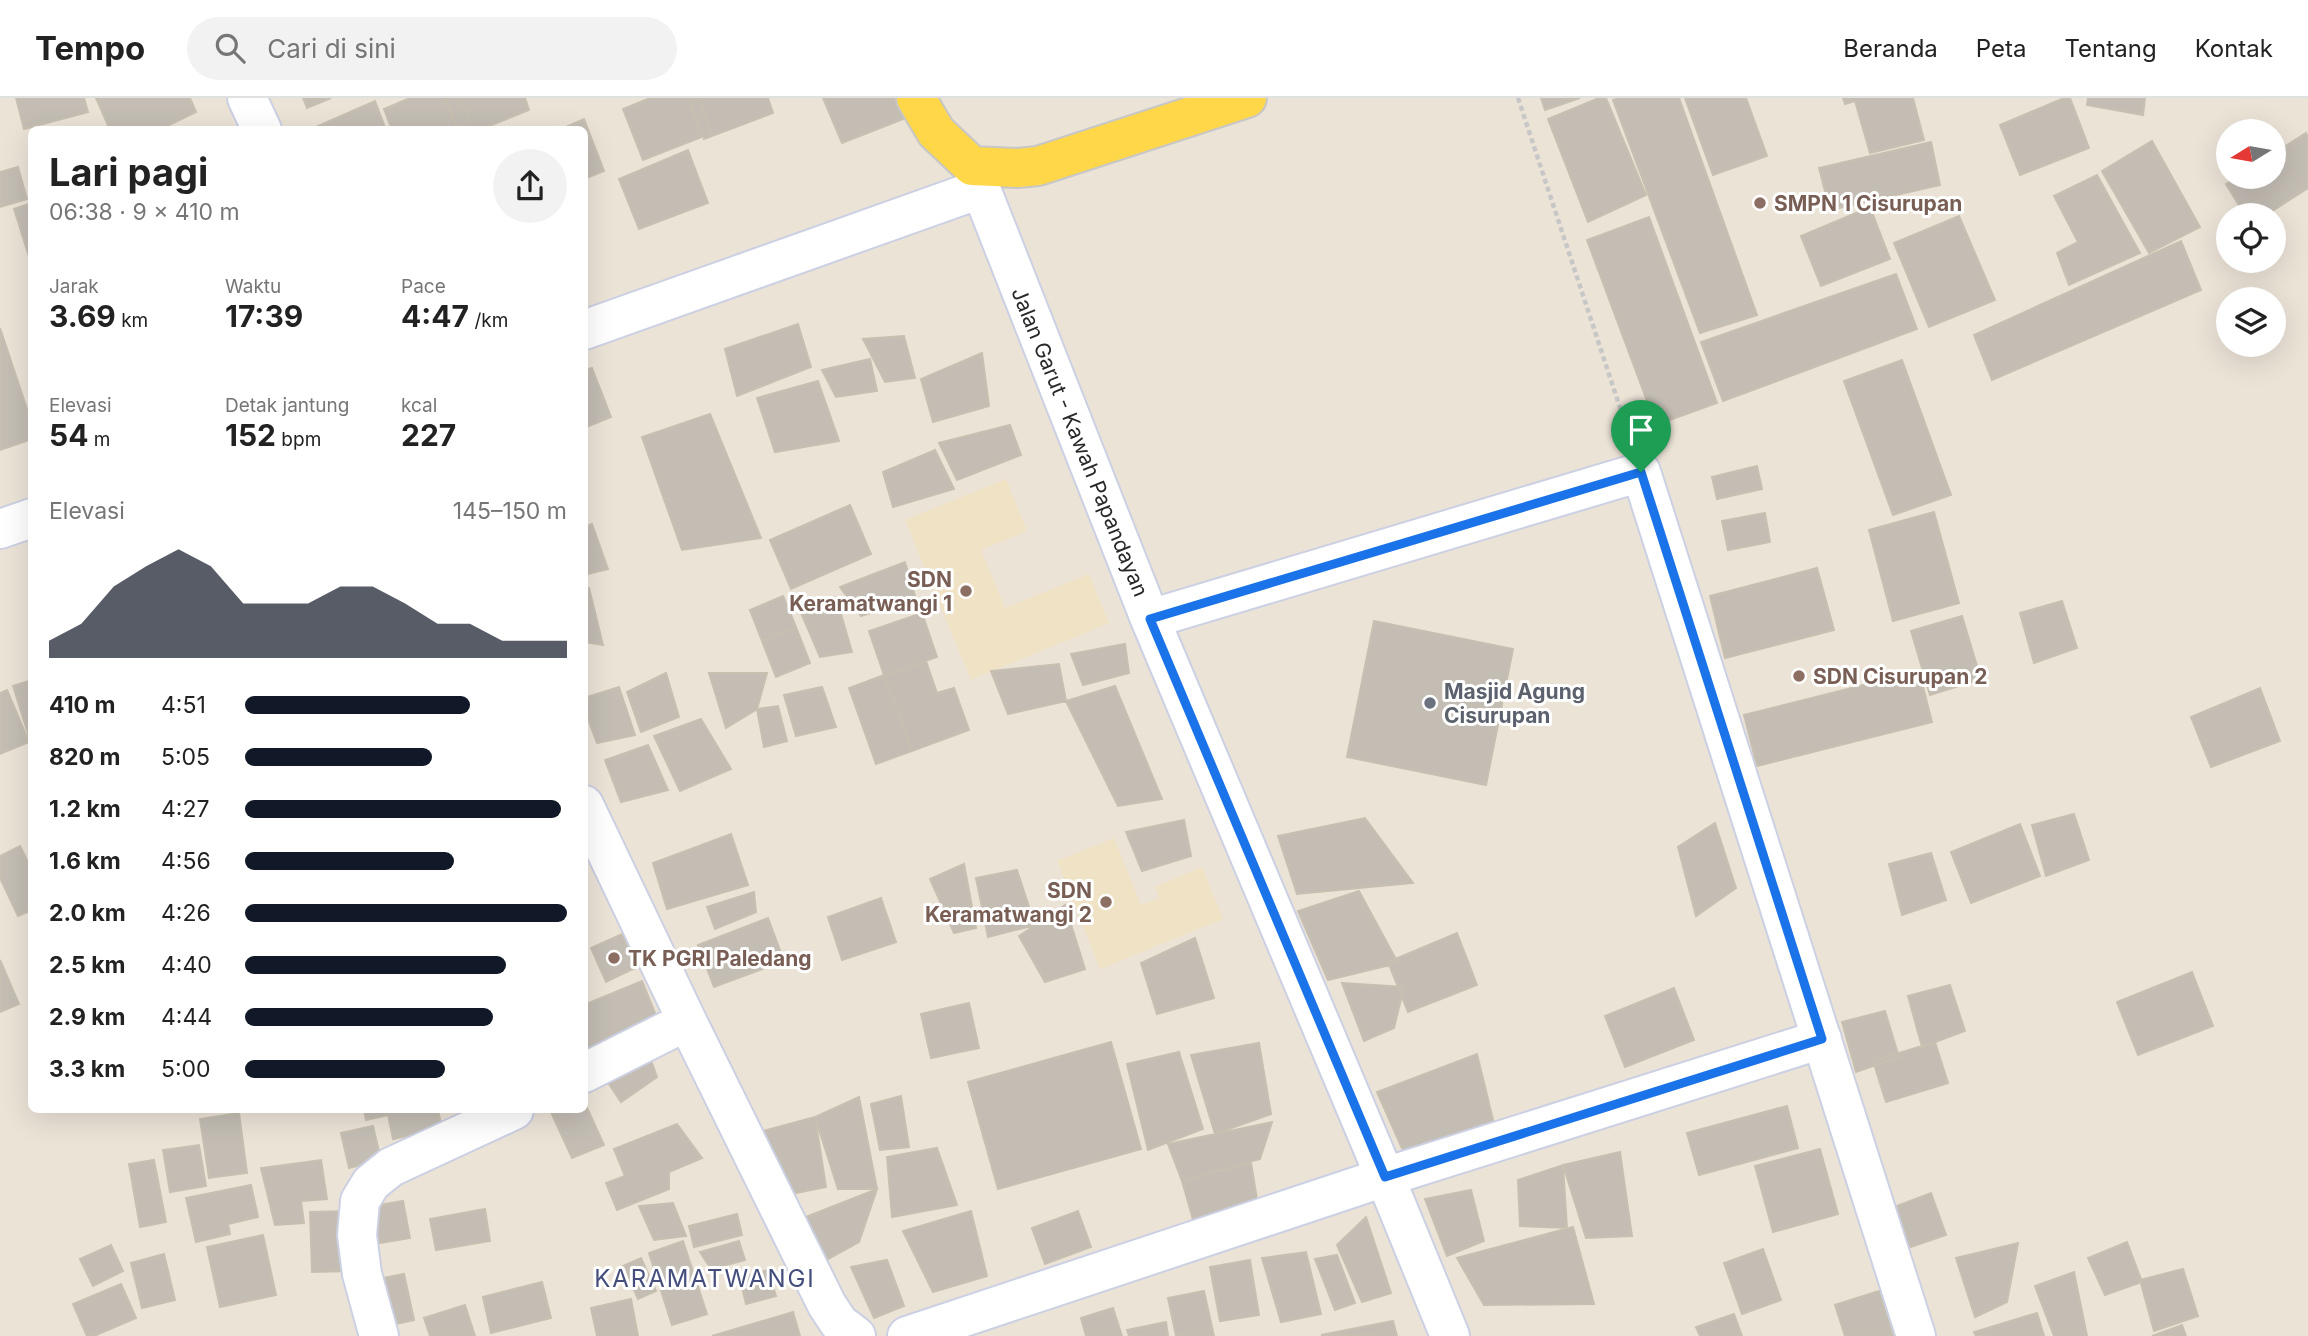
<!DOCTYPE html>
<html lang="id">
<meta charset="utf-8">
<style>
:root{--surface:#fff;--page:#f2f2f2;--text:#222;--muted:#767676;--line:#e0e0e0;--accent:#111827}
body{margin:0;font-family:Inter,sans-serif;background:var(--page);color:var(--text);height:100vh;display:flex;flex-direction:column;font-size:26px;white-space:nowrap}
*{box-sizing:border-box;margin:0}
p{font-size:23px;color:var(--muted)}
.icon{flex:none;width:38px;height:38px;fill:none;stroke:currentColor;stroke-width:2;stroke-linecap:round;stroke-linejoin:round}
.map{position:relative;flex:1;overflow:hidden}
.side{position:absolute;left:28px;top:28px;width:560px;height:987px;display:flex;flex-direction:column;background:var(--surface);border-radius:10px;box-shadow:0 7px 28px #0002}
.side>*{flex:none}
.needle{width:46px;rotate:259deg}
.buttons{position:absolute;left:2216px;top:21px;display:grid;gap:14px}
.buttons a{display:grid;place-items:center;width:70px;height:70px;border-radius:50%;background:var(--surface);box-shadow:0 7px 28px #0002;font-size:35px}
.pin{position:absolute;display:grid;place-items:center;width:60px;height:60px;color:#fff;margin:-72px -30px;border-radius:50% 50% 50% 0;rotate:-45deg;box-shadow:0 0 7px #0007}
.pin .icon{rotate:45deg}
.round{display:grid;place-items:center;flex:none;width:74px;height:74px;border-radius:37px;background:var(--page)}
.headline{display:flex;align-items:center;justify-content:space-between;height:119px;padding:0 21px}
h1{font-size:38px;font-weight:700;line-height:52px}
.metrics{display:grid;grid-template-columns:repeat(3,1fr);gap:10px;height:119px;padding:7px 21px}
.metrics div{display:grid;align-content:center}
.metrics b{font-size:30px;font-weight:700}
.metrics small{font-size:19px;font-weight:400}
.metrics p{font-size:19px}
.chart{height:196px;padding:14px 21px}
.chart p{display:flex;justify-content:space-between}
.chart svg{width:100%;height:126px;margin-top:7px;fill:var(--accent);opacity:.7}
ul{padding:0 21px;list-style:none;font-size:23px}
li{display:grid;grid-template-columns:112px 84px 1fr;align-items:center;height:52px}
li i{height:18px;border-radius:9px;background:var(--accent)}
header{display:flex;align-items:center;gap:42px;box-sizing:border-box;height:98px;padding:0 35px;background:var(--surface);border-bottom:2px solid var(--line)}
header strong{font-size:33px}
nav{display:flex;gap:38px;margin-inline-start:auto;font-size:24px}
.search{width:490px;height:63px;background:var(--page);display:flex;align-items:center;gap:18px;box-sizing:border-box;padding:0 24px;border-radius:38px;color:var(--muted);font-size:26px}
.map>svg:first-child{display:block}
.education{fill:#f0e2c4}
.building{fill:#c3bdb4;stroke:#c7c0b1;stroke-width:2}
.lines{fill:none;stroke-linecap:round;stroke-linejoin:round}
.minor-casing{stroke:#ccd0e3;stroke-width:42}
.major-casing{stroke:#c7c7c7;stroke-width:42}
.path{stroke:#c7c7c7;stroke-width:4.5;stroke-dasharray:5 3.5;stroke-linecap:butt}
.minor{stroke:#fff;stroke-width:38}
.major{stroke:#ffd749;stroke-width:38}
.route-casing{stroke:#fff;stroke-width:14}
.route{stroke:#1a73e8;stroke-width:9}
.education-dot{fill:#8d6e63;stroke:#fff;stroke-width:2.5}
.worship-dot{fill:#6b7280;stroke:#fff;stroke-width:2.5}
.labels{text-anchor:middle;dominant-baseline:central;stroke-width:6;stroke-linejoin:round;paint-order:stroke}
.education-label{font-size:21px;font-weight:bold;fill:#785e54;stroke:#fff;text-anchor:start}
.street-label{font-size:21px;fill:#282828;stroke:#fff}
.worship-label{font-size:21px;font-weight:bold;fill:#5b616d;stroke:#fff;text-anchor:start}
.quarter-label{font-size:24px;letter-spacing:2px;fill:#444d7c;stroke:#fff}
</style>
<header>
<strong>Tempo</strong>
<div class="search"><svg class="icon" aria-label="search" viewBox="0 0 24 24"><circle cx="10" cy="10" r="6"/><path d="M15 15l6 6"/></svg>Cari di sini</div>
<nav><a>Beranda</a><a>Peta</a><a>Tentang</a><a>Kontak</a></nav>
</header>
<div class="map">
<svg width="2308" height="1238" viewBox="0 0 2308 1238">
<rect width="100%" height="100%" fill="#ece3d7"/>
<!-- education -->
<path class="education" d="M 1006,381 L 1027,433 L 981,452 L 1005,510 L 1089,476 L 1109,525 L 971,582 L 905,422 Z
M 1114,740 L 1141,807 L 1159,800 L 1155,789 L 1202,769 L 1223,821 L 1100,871 L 1057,763 Z"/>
<!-- building -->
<path class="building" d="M 16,0 L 84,0 L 88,14 L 24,31 Z
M 96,0 L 190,0 L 196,14 L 159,32 L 110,32 Z
M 303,0 L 331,0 L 307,10 Z
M 410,0 L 460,0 L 472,32 L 392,32 L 384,11 Z
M 445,0 L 525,0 L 529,12 L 479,32 L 458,32 Z
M 650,0 L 698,0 L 712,35 L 643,62 L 623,11 Z
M 688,0 L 768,0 L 773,15 L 704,41 Z
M 823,0 L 903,0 L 911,18 L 842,45 Z
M 1541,0 L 1580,0 L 1545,12 Z
M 1599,0 L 1606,0 L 1646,97 L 1588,124 L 1548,21 Z
M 1620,0 L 1679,0 L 1757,217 L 1700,235 L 1613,2 Z
M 1685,0 L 1746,0 L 1767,58 L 1713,77 Z
M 1843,0 L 1913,0 L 1924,42 L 1870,55 L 1855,3 L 1845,6 Z
M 2064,0 L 2070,0 L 2089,50 L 2020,77 L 2000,27 Z
M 2088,0 L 2145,0 L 2143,17 L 2087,7 Z
M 375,3 L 386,32 L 309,32 Z
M 584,21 L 604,73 L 584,81 L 584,32 L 559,32 Z
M 2306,35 L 2308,39 L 2308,90 L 2266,117 L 2245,117 L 2226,86 L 2238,79 L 2273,79 L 2273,56 Z
M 2152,43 L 2200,129 L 2149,155 L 2102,73 Z
M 1931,44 L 1940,87 L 1830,112 L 1819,70 Z
M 688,52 L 708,105 L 639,131 L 619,81 Z
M 18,69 L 27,101 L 0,109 L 0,74 Z
M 2097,77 L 2140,155 L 2069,187 L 2057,155 L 2078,144 L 2054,98 Z
M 32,105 L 32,168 L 14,111 Z
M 1870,109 L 1890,161 L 1821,188 L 1801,138 Z
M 1959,118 L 1995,202 L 1929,229 L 1894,145 Z
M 1649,119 L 1717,305 L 1656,327 L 1587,142 Z
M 2181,143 L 2201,192 L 1992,282 L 1974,237 Z
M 1896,176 L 1917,231 L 1723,303 L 1701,244 Z
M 798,226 L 811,269 L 737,298 L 725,251 Z
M 0,230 L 32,326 L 32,341 L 0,352 Z
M 904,238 L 915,280 L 885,284 L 863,241 Z
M 982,255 L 989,308 L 933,324 L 921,281 Z
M 870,261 L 877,293 L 836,299 L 822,272 Z
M 1902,262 L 1951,397 L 1893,417 L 1844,283 Z
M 592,270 L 611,319 L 584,330 L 584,272 Z
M 818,283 L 839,343 L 775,354 L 757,300 Z
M 710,316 L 761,440 L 682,452 L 642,339 Z
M 1010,327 L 1021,357 L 957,382 L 939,345 Z
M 935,352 L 954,391 L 893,409 L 883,374 Z
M 1757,368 L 1762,391 L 1717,401 L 1712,379 Z
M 850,407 L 871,456 L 791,491 L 770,442 Z
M 1934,414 L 1959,505 L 1893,523 L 1869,432 Z
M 1765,415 L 1770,444 L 1728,452 L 1722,423 Z
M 592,426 L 608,471 L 584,477 L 584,429 Z
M 905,464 L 916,501 L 861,518 L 840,489 Z
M 1817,470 L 1834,532 L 1725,560 L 1710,498 Z
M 589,490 L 603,547 L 584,544 L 584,492 Z
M 783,498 L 796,529 L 762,543 L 750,512 Z
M 836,499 L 852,554 L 820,559 L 798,508 Z
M 2062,503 L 2077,550 L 2034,565 L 2020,515 Z
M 922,515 L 937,559 L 884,577 L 869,533 Z
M 1962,518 L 1981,581 L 1930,597 L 1911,533 Z
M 1374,523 L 1513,551 L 1486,687 L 1347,659 Z
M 796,529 L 810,565 L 776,579 L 762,543 Z
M 1125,546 L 1129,575 L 1083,587 L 1071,556 Z
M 926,563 L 937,595 L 954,590 L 969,632 L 912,653 L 884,577 Z
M 1059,566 L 1066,603 L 1008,616 L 991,573 Z
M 1919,573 L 1932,624 L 1757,668 L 1744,617 Z
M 666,575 L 679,619 L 641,634 L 627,594 Z
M 709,575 L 767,575 L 757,611 L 726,630 Z
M 884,577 L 912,653 L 876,666 L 849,590 Z
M 32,582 L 32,645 L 31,645 L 13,588 Z
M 1115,588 L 1162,701 L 1118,708 L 1066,603 Z
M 619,589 L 635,637 L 597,645 L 584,610 L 584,600 Z
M 822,589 L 836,629 L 796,638 L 784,597 Z
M 2260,590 L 2280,643 L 2211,669 L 2191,619 Z
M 7,592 L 29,644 L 0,656 L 0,595 Z
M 778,608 L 787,643 L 764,649 L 757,611 Z
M 701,621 L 731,671 L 680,693 L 654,638 Z
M 648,647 L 668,692 L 621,704 L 605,662 Z
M 2074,716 L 2089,762 L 2046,778 L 2032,727 Z
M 1365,720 L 1413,785 L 1297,796 L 1278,738 Z
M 1184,722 L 1191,758 L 1142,773 L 1126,734 Z
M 1715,725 L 1736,790 L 1696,818 L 1678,749 Z
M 2020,726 L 2040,778 L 1971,805 L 1951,754 Z
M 731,736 L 748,787 L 667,811 L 653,765 Z
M 20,748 L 32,772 L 32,812 L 18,818 L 0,780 L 0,758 Z
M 1931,755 L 1946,802 L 1902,817 L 1889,766 Z
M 964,766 L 976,830 L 954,835 L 930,781 Z
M 1017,772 L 1035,827 L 988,839 L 976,780 Z
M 1359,793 L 1398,865 L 1328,882 L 1298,813 Z
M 754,794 L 756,814 L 715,831 L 707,809 Z
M 881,800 L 896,844 L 842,862 L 828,819 Z
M 1065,807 L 1085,871 L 1045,884 L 1019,838 Z
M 768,820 L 784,863 L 714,889 L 698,847 Z
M 1457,835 L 1477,887 L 1408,914 L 1388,864 Z
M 622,836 L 637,869 L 606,884 L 591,850 Z
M 1195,840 L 1214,900 L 1157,916 L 1141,865 Z
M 0,862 L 19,906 L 0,914 Z
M 2192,874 L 2213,928 L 2138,957 L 2117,904 Z
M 642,883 L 659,925 L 584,956 L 584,907 Z
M 1342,885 L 1404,889 L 1394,930 L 1364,943 Z
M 1950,887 L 1965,933 L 1922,949 L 1908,898 Z
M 1674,890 L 1694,942 L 1625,969 L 1605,918 Z
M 969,905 L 979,950 L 931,960 L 921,916 Z
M 1885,913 L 1899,959 L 1856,974 L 1842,924 Z
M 1111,944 L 1141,1051 L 998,1091 L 968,984 Z
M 1935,944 L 1948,985 L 1886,1004 L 1873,963 Z
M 1259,945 L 1271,1016 L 1215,1036 L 1191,957 Z
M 647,951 L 657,979 L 621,1004 L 605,980 Z
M 1179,954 L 1203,1031 L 1148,1052 L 1127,966 Z
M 1477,956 L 1496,1034 L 1408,1064 L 1377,994 Z
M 901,998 L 909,1049 L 880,1052 L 871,1006 Z
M 859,999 L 877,1091 L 838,1091 L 815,1019 Z
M 584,1003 L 604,1047 L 572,1060 L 550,1012 L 584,1012 Z
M 1787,1008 L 1798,1050 L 1699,1077 L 1687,1035 Z
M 364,1012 L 438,1012 L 442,1030 L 393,1041 L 388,1017 L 366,1022 Z
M 239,1015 L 247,1075 L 209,1080 L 200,1021 Z
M 815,1019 L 826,1089 L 786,1097 L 759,1034 Z
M 1272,1024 L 1260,1061 L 1182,1083 L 1168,1046 Z
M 677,1026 L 702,1060 L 669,1074 L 669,1091 L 617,1112 L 606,1085 L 625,1078 L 614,1051 Z
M 373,1028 L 381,1062 L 349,1070 L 341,1035 Z
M 199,1047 L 206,1088 L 170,1094 L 163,1052 Z
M 937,1050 L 957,1107 L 892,1119 L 887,1059 Z
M 1820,1051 L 1838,1116 L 1773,1134 L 1755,1068 Z
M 1620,1054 L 1632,1138 L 1586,1140 L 1563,1067 Z
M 154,1062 L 166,1124 L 140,1129 L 129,1066 Z
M 321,1062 L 327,1101 L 301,1103 L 304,1125 L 275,1127 L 261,1070 Z
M 1251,1065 L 1258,1107 L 1194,1125 L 1182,1083 Z
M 1563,1067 L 1567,1130 L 1520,1128 L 1518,1082 Z
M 251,1087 L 258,1119 L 228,1126 L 230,1136 L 196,1144 L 186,1100 Z
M 877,1091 L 859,1144 L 817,1167 L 798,1122 Z
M 1471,1092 L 1484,1143 L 1447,1158 L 1425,1101 Z
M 1931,1095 L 1946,1137 L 1908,1150 L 1894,1109 Z
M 403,1103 L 410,1140 L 374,1146 L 367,1109 Z
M 673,1105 L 686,1138 L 654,1142 L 639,1108 Z
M 485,1111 L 490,1143 L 436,1152 L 430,1121 Z
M 350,1113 L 352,1173 L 312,1174 L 310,1114 Z
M 971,1113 L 987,1178 L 933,1194 L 903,1133 Z
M 1078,1113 L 1091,1149 L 1045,1166 L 1032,1130 Z
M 737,1116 L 742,1137 L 694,1149 L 689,1128 Z
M 1366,1119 L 1391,1195 L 1362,1204 L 1337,1147 Z
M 1573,1129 L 1594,1206 L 1484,1207 L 1457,1160 Z
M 263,1137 L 276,1197 L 220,1209 L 207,1149 Z
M 683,1143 L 707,1216 L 672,1227 L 649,1155 Z
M 739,1143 L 745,1162 L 711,1171 L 700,1154 Z
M 2127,1144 L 2142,1184 L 2105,1197 L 2088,1160 Z
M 2018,1145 L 2007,1204 L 1975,1219 L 1956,1160 Z
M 111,1147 L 123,1173 L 93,1188 L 80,1161 Z
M 1763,1151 L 1781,1202 L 1742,1216 L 1724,1165 Z
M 1306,1154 L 1321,1216 L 1281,1224 L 1262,1160 Z
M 164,1156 L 175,1202 L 142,1210 L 131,1165 Z
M 1337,1157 L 1355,1205 L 1335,1212 L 1315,1161 Z
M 641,1160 L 656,1193 L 638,1201 L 623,1168 Z
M 887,1162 L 904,1208 L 874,1220 L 851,1169 Z
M 1250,1162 L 1259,1217 L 1220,1223 L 1210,1169 Z
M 2183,1171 L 2198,1218 L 2154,1233 L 2140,1182 Z
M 768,1172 L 776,1198 L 746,1206 L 740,1180 Z
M 2074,1174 L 2087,1238 L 2054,1238 L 2035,1188 Z
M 404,1176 L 414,1222 L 382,1229 L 373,1182 Z
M 542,1184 L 551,1220 L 491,1235 L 483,1199 Z
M 121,1186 L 136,1220 L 94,1238 L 87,1238 L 73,1206 Z
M 1204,1193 L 1214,1238 L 1176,1238 L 1168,1200 Z
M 1879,1193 L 1893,1238 L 1845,1238 L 1835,1207 Z
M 631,1201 L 638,1238 L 597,1238 L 591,1210 Z
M 465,1207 L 475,1238 L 430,1238 L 424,1220 Z
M 1113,1210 L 1122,1238 L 1086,1238 L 1081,1220 Z
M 793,1214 L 800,1238 L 712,1238 Z
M 2037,1215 L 2044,1238 L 1976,1238 L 1974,1234 Z
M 1734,1216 L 1742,1238 L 1700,1238 L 1696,1229 Z
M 1393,1223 L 1397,1238 L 1321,1237 Z
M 1166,1224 L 1168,1238 L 1129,1238 L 1127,1232 Z
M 2182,1227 L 2186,1238 L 2152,1238 Z"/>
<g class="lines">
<defs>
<path id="minor" d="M 247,0 L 262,32
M 972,68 L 1150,521 L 1385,1079 L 1450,1238
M 584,232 L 980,91
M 0,431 L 32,420
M 1150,521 L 1641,374 L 1916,1238
M 584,707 L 687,923 L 827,1207 L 839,1225 L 856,1238
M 584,975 L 687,923
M 379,1238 L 362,1176 L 357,1137 L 360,1103 L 371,1085 L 391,1069 L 514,1012
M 907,1238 L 1385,1079 L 1822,941"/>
<path id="major" d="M 916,0 L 936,34 L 972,68 L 1017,70 L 1038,68 L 1247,0"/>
</defs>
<!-- minor casing -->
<use href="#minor" class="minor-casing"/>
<!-- major casing -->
<use href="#major" class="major-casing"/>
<!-- path -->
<path class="path" d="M 1518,0 L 1630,340"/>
<!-- minor -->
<use href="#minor" class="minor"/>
<!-- major -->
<use href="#major" class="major"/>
</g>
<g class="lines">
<defs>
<path id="route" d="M 1641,374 L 1822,941 L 1385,1079 L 1150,521 Z"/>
</defs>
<!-- route casing -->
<use href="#route" class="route-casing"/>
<!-- route -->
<use href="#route" class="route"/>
</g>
<!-- markers -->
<g class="education-dot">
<circle cx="1760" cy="105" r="7"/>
<circle cx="966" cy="493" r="7"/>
<circle cx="1799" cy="578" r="7"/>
<circle cx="1106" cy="804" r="7"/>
<circle cx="614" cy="860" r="7"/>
</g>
<circle class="worship-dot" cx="1430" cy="605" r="7"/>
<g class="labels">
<!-- education labels -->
<g class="education-label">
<text x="1774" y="105">SMPN 1 Cisurupan</text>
<text x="952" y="481" text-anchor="end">SDN<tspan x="952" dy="24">Keramatwangi 1</tspan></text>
<text x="1813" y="578">SDN Cisurupan 2</text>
<text x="1092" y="792" text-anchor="end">SDN<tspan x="1092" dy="24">Keramatwangi 2</tspan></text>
<text x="628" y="860">TK PGRI Paledang</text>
</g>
<!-- street labels -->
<g class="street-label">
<text transform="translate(1080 344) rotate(68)">Jalan Garut - Kawah Papandayan</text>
</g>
<!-- worship labels -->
<g class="worship-label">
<text x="1444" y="593">Masjid Agung<tspan x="1444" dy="24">Cisurupan</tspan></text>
</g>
<!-- quarter labels -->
<g class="quarter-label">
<text x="705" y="1180">KARAMATWANGI</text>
</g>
</g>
</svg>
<div class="buttons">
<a><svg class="needle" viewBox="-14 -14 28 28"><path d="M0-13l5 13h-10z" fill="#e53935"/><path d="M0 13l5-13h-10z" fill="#767676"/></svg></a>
<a><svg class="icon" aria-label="locate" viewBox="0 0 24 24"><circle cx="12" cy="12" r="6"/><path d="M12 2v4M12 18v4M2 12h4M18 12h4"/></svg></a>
<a><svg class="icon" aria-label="layers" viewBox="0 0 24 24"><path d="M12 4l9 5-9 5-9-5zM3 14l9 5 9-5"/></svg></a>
</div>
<div class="pin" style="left:1641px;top:374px;background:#1e9e55"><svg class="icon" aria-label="arrive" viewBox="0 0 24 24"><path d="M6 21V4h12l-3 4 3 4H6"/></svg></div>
<section class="side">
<div class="headline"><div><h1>Lari pagi</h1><p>06:38 · 9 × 410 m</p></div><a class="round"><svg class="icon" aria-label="share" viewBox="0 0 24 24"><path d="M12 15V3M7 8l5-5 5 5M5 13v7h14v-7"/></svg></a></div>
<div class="metrics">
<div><p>Jarak</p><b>3.69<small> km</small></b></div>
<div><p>Waktu</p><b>17:39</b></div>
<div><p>Pace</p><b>4:47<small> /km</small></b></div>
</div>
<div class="metrics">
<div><p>Elevasi</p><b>54<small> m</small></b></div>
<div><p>Detak jantung</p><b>152<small> bpm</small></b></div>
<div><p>kcal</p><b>227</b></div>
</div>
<div class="chart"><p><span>Elevasi</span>145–150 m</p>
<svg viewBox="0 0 160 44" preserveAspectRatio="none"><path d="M0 44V38L10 32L20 19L30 12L40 6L50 12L60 25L70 25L80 25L90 19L100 19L110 25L120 32L130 32L140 38L150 38L160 38V44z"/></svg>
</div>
<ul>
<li><b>410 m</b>4:51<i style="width:70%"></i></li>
<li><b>820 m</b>5:05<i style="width:58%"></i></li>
<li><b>1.2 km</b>4:27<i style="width:98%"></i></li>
<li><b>1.6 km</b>4:56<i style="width:65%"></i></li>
<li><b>2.0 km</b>4:26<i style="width:100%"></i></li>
<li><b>2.5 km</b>4:40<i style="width:81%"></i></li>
<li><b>2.9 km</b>4:44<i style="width:77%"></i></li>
<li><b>3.3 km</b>5:00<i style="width:62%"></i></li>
</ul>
</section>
</div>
